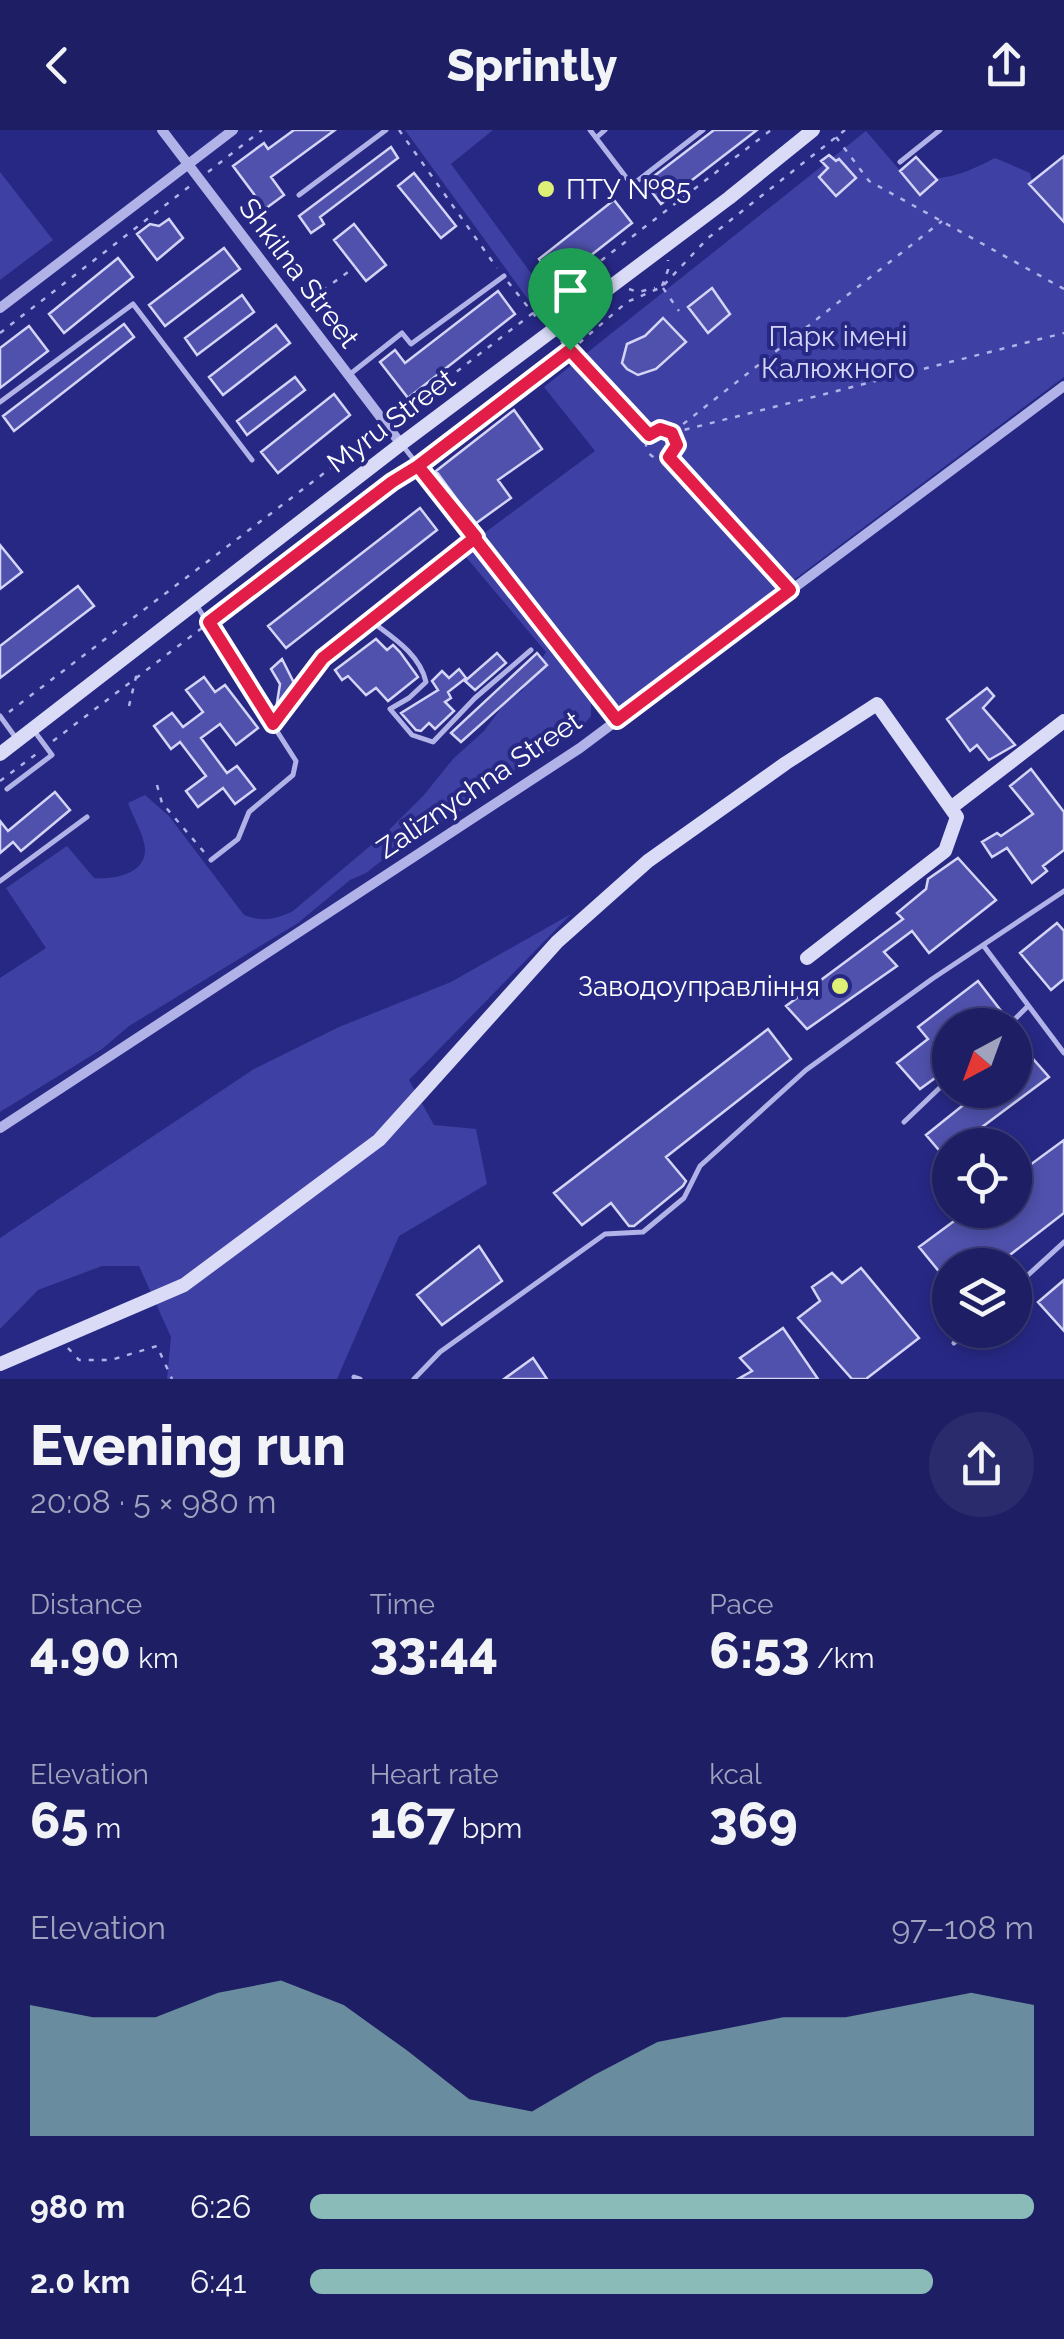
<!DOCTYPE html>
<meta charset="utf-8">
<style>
:root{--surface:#1d1e63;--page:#2a2b6c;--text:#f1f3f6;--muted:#a0a2be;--line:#3b3c78;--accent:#8bbbb9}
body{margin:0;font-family:Raleway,sans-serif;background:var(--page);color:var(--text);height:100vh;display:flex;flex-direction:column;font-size:38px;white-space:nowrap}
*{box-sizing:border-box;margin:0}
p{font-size:32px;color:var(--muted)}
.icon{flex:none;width:55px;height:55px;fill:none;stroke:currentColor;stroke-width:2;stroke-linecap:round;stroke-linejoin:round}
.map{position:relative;height:1249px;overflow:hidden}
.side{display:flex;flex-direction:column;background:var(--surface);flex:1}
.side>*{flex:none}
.needle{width:65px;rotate:221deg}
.fabs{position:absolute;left:932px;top:878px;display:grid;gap:20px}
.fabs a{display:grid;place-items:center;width:100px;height:100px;border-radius:50%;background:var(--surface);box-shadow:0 5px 15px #0003,0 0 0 2px var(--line);font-size:50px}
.pin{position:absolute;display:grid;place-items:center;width:85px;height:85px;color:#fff;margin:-102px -42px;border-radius:50% 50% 50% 0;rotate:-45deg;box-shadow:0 0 10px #0007}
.pin .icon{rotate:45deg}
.round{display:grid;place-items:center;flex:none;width:105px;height:105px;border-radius:52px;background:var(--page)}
.headline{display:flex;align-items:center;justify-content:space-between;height:170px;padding:0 30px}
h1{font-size:55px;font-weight:800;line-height:75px}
.stats{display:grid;grid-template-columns:repeat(3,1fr);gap:15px;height:170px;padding:10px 30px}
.stats div{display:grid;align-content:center}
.stats b{font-size:50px;font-weight:800}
.stats small{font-size:28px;font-weight:400}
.stats p{font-size:28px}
.chart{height:280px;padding:20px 30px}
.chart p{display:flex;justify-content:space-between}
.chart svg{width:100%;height:180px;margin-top:10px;fill:var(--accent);opacity:.7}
ul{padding:0 30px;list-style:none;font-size:32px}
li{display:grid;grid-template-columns:160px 120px 1fr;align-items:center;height:75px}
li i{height:25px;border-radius:12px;background:var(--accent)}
header{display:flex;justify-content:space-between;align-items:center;height:130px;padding:0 30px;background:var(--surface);font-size:45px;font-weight:800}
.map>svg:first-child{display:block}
.green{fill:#3e41a3}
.building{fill:#4f51ac;stroke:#d4d5f6;stroke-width:2.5}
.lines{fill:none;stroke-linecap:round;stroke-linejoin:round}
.path{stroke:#b1b2e7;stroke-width:2.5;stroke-dasharray:5 8;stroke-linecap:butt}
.lane{stroke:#b1b2e7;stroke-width:5}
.street{stroke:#b1b2e7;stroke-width:10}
.secondary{stroke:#dadbf7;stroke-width:14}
.route-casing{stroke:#fff;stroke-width:20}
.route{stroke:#e11d48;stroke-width:12}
.poi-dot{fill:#dff076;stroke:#272884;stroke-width:4}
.labels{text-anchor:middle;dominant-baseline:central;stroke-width:8;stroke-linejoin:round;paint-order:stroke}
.poi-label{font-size:28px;fill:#fff;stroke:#272884;text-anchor:start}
.street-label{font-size:28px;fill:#fff;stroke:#272884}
.park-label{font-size:28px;fill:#d4d5f6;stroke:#272884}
</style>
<header><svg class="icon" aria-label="back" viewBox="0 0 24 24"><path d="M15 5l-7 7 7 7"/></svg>Sprintly<svg class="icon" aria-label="share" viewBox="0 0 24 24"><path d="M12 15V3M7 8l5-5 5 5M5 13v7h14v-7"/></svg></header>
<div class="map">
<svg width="1064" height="1249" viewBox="0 0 1064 1249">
<rect width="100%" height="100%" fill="#272884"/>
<!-- green -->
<path class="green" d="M 405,0 L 493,0 L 451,34 L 544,161 L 530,172 Z
M 866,1 L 908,50 C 945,50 963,45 995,28 L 1030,43 L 1035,61 L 1064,91 L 1064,247 L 619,581 L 483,404 L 595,321 L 544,257 Z
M 0,42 L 53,110 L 0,150 Z
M 469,415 L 517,465 L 591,568 L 591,586 L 581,598 L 540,628 L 491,651 L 464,679 L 394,721 L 366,743 L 350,750 L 298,793 L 129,896 L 102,919 L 0,982 L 0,848 L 46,818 L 6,758 L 67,716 L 94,748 C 112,750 146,745 145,719 C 144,705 133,687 128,673 L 145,665 L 169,686 L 244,785 C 263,792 274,790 293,781 L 389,700 L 424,665 L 453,629 L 484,601 L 507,570 L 522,561 L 546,522 L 460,420 Z
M 571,784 L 409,950 L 434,995 L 476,999 L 487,1054 L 399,1106 L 337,1249 L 167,1249 L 171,1207 L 139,1136 L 102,1136 L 38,1160 L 0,1199 L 0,1108 L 254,939 L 339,897 L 451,852 Z"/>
<!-- building -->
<path class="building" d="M 294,0 L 335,0 L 271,47 L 284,65 L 265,79 L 233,36 L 264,13 L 268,19 Z
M 714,0 L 757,0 L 661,74 L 645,53 Z
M 391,17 L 398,28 L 320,87 L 324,94 L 311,103 L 299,86 Z
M 829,25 L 836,31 L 839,29 L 856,48 L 836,66 L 819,47 L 828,38 L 821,31 Z
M 1064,26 L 1064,92 L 1029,54 Z
M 916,27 L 937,50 L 920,65 L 900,41 Z
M 414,43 L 456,96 L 441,108 L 398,56 Z
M 614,70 L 632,93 L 557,152 L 539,129 Z
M 169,89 L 183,108 L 157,130 L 137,104 L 150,94 L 159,96 Z
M 354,94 L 386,135 L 366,151 L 334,110 Z
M 224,118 L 240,139 L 165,196 L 149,175 Z
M 118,128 L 133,147 L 64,203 L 49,184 Z
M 712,158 L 730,184 L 708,203 L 688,177 Z
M 498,161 L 515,184 L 408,268 L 380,232 L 395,220 L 405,233 Z
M 242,165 L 254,182 L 197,225 L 185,208 Z
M 663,188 L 686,212 L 656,239 L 638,245 L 627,239 L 622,233 L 627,214 L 645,206 Z
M 124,194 L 134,207 L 14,301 L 3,286 Z
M 276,195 L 290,213 L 223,265 L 209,247 Z
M 29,196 L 48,221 L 0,258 L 0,218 Z
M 295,247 L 305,260 L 247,305 L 237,291 Z
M 334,264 L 350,285 L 278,343 L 261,322 Z
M 514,280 L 542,319 L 498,350 L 511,368 L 475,394 L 436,341 Z
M 420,378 L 437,400 L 286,518 L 268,496 Z
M 0,415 L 22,442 L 0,459 Z
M 78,456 L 94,476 L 0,548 L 0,516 Z
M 376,509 L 387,520 L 393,515 L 400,522 L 418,547 L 388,571 L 376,558 L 366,565 L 348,546 L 342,550 L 335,540 Z
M 497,523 L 506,533 L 475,560 L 465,551 Z
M 537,523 L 547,535 L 461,612 L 451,603 Z
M 282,529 L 295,555 L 282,573 L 277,573 L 280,554 L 271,539 Z
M 459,539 L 466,548 L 448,562 L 451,568 L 445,572 L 454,581 L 435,599 L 429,593 L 421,601 L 416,600 L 401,583 L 438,560 L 432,551 L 442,541 L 449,548 Z
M 204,547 L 215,562 L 225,555 L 258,598 L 236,615 L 220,594 L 201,608 L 227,643 L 237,636 L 255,659 L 235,674 L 223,658 L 198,677 L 186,661 L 206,646 L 180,612 L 171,619 L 154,596 L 172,583 L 183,597 L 203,582 L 186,560 Z
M 987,558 L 994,566 L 983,578 L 1015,615 L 989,630 L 977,615 L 970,621 L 947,589 Z
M 1031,639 L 1064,682 L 1064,720 L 1043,736 L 1047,741 L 1032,753 L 1007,718 L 992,727 L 982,712 L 997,703 L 1001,706 L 1033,684 L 1010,656 Z
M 55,662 L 70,680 L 21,721 L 13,712 L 0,723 L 0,691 L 8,701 Z
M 958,728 L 996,770 L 929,823 L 912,801 L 884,822 L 897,836 L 807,899 L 786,876 L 903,789 L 897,783 L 926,759 L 928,749 Z
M 1057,793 L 1064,801 L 1064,849 L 1051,860 L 1020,823 Z
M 978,851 L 1002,882 L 986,895 L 950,895 L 950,937 L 920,959 L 897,933 L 928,909 L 918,897 Z
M 768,899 L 791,929 L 666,1027 L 686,1051 L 683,1056 L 634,1096 L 629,1096 L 611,1073 L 582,1095 L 554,1063 Z
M 1027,922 L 1049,947 L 958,1015 L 950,1015 L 950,1021 L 944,1026 L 926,1005 L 982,960 L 1015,960 L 1015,931 Z
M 1064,1010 L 1064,1083 L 997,1135 L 950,1135 L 950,1155 L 919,1117 L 969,1080 L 1015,1080 L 1015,1046 Z
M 479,1116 L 502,1151 L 442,1195 L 417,1165 Z
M 861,1138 L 919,1208 L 866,1249 L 852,1249 L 798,1188 L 820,1171 L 812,1157 L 832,1143 L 842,1153 Z
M 1064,1150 L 1064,1201 L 1038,1172 Z
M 783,1198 L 818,1249 L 738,1249 L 752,1241 L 740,1228 Z
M 533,1228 L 547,1249 L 504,1249 Z"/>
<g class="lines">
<!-- path -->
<path class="path" d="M 399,0 L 497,138
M 836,7 L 869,51 L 1064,159
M 208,42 L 262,0
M 508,152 L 540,192
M 662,156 L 668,140 L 668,130
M 663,158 L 679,181
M 629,159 L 638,162 L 655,158
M 312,168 L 355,137
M 0,203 L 190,56
M 561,211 L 649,305
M 395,289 L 771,0
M646 314a15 15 0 1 1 30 0a15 15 0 1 1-30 0Z
M 673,302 L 942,91
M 672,303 L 1064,203
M 669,327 L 783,451
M 424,331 L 570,221 L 627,172 L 662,157 L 708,108 L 845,0
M 216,487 L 409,341
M 129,576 L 136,547 L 131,540
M 9,582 L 377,303
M 53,611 L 202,498
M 0,651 L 39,622
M 157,655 L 162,673 L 204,722
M 68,1218 L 79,1230 L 111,1230 L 157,1216 L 172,1249"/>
<!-- lane -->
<path class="lane" d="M 590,0 L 632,55 L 703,0
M 596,8 L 605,0
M 900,32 L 940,0
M 299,65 L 386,0
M 349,245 L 402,203 L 411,214 L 504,146
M 0,272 L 133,174 L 252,330
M 403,316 L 617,590
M 197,476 L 296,631 L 293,645 L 249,682 L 238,709 L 211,730
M 371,491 C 392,507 420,524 426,552 L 409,568 L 390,579 L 412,605 L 433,612 L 475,568 L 531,520
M 0,586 L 16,608
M 273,594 L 323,529 L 475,407
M 7,659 L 52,625 L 35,602
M 0,751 L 87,687
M 983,815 L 1064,923
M 1009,895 L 1028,876
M 904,992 L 950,948
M 1015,1157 L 1064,1112
M 954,1213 L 968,1200
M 354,1247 L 360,1249
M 414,1249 L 440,1222 L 605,1104 L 643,1102 L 684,1068 L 700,1036 L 806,940 L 932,849 L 1064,761"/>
<!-- street -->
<path class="street" d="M 162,0 L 401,314
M 0,178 L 233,0
M 0,998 L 580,618 L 1064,256"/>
<!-- secondary -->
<path class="secondary" d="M 0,624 L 401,314 L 729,68 L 813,0
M 952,677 L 1064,591
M 0,1234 L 184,1155 L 379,1010 L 557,812 L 648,731 L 786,633 L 877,574 L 957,687 L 945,721 L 807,828"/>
</g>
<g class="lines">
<defs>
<path id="route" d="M 570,220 L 418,336 L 476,407 L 323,528 L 273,594 L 209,492 L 392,352 L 418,336 L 617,590 L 790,460 L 669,327 L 677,315 L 672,303 L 660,299 L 649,305 L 570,220"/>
</defs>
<!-- route casing -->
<use href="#route" class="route-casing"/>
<!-- route -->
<use href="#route" class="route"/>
</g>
<!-- markers -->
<g class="poi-dot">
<circle cx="546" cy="59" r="10"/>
<circle cx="840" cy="856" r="10"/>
</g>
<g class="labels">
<!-- poi labels -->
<g class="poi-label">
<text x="566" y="59">ПТУ №85</text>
<text x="820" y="856" text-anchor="end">Заводоуправління</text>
</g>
<!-- street labels -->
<g class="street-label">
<text transform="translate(299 143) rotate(53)">Shkilna Street</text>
<text transform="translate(391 291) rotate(-37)">Myru Street</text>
<text transform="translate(479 655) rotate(-34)">Zaliznychna Street</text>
</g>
<!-- park labels -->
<g class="park-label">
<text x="838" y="206">Парк імені<tspan x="838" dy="32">Калюжного</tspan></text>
</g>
</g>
</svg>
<div class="fabs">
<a><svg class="needle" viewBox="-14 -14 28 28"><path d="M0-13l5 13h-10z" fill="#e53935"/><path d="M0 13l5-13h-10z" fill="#a0a2be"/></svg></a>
<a><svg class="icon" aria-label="locate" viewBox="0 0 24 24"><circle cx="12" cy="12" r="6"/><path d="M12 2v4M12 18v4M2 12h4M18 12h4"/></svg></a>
<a><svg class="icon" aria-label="layers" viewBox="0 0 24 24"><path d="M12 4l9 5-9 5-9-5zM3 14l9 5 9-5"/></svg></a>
</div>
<div class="pin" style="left:570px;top:220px;background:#1e9e55"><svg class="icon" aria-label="arrive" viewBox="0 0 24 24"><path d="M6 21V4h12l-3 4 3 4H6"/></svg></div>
</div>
<section class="side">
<div class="headline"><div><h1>Evening run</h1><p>20:08 · 5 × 980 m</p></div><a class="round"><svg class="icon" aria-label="share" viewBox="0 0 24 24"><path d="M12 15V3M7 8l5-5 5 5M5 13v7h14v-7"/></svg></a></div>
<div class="stats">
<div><p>Distance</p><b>4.90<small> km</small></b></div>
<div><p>Time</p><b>33:44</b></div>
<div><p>Pace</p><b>6:53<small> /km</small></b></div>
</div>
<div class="stats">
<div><p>Elevation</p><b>65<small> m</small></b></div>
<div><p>Heart rate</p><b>167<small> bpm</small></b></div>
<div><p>kcal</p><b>369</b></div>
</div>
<div class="chart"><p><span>Elevation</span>97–108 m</p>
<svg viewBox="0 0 160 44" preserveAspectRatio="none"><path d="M0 44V12L10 15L20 15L30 9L40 6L50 12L60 23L70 35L80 38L90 29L100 21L110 18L120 15L130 15L140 12L150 9L160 12V44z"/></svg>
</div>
<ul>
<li><b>980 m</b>6:26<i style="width:100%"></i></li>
<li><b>2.0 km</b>6:41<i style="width:86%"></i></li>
</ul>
</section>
